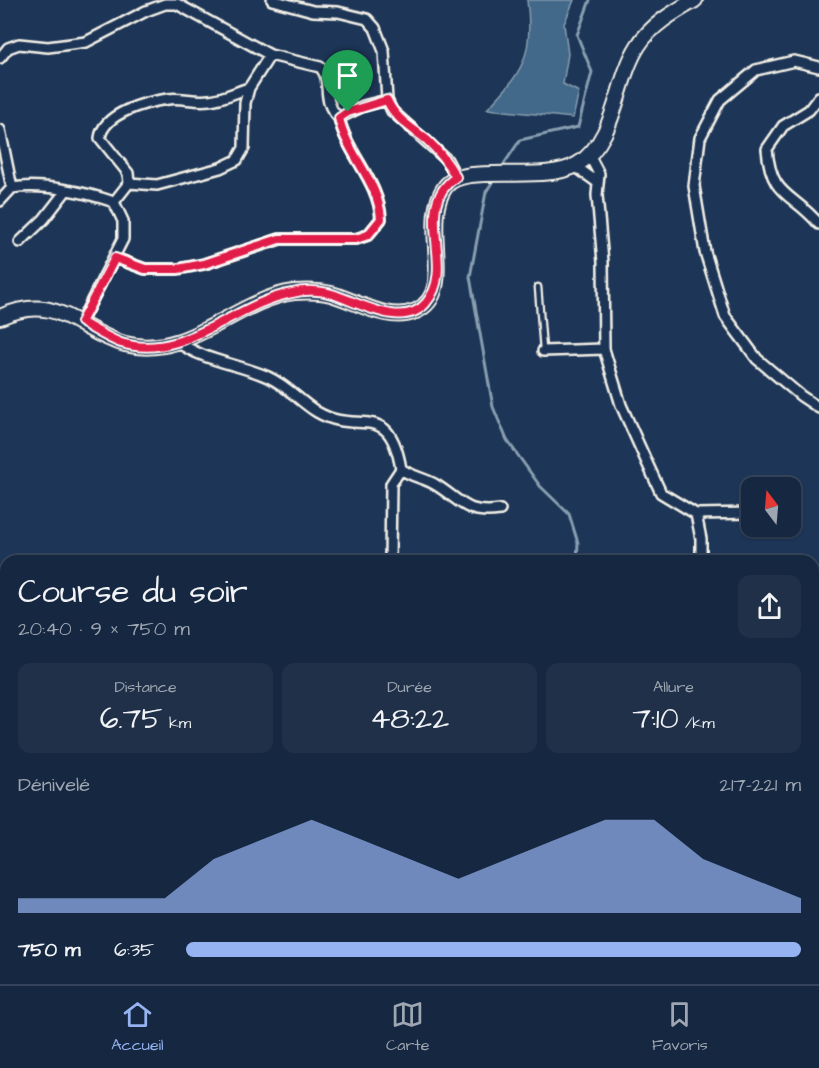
<!DOCTYPE html>
<html lang="fr">
<meta charset="utf-8">
<style>
:root{--surface:#162841;--page:#1f3048;--text:#f1f3f6;--muted:#9ea6b1;--line:#35445a;--accent:#95b2f1}
body{margin:0;font-family:"Architects Daughter",sans-serif;background:var(--page);color:var(--text);height:100vh;display:flex;flex-direction:column;font-size:22px;white-space:nowrap}
*{box-sizing:border-box;margin:0}
p{font-size:20px;color:var(--muted)}
.icon{flex:none;width:33px;height:33px;fill:none;stroke:currentColor;stroke-width:2;stroke-linecap:round;stroke-linejoin:round}
.map{position:relative;flex:1;overflow:hidden}
.drawer{position:absolute;left:0px;top:555px;width:819px;height:429px;display:flex;flex-direction:column;background:var(--surface);border-radius:18px 18px 0 0;box-shadow:0 2px 4px #0004,0 0 0 2px var(--line)}
.drawer>*{flex:none}
.needle{width:39px;rotate:344deg}
.buttons{position:absolute;left:741px;top:477px;display:grid;gap:12px}
.buttons a{display:grid;place-items:center;width:60px;height:60px;border-radius:12px;background:var(--surface);box-shadow:0 2px 4px #0004,0 0 0 2px var(--line);font-size:30px}
.pin{position:absolute;display:grid;place-items:center;width:51px;height:51px;color:#fff;margin:-62px -26px;border-radius:50% 50% 50% 0;rotate:-45deg;box-shadow:0 0 6px #0007}
.pin .icon{rotate:45deg}
.round{display:grid;place-items:center;flex:none;width:63px;height:63px;border-radius:12px;background:var(--page)}
.overview{display:flex;align-items:center;justify-content:space-between;height:102px;padding:0 18px}
h1{font-size:33px;font-weight:600;line-height:45px}
.metrics{display:grid;grid-template-columns:repeat(3,1fr);gap:9px;height:102px;padding:6px 18px}
.metrics div{display:grid;align-content:center;border-radius:12px;background:var(--page);text-align:center}
.metrics b{font-size:30px;font-weight:600}
.metrics small{font-size:16px;font-weight:400}
.metrics p{font-size:16px}
.chart{height:168px;padding:12px 18px}
.chart p{display:flex;justify-content:space-between}
.chart svg{width:100%;height:108px;margin-top:6px;fill:var(--accent);opacity:.7}
ul{padding:0 18px;list-style:none;font-size:20px}
li{display:grid;grid-template-columns:96px 72px 1fr;align-items:center;height:45px}
li i{height:15px;border-radius:8px;background:var(--accent)}
.dock{display:flex;justify-content:space-around;align-items:center;height:84px;border-top:2px solid var(--line);background:var(--surface);font-size:16px;color:var(--muted)}
.dock a{display:grid;justify-items:center;gap:3px}
.dock .selected{color:var(--accent)}
.map>svg:first-child{display:block}
.water{fill:#42698a;stroke:#899fb0;stroke-width:1.5}
.lines{fill:none;stroke-linecap:round;stroke-linejoin:round}
.stream{stroke:#899fb0;stroke-width:3}
.lane-casing{stroke:#f4f1e8;stroke-width:9}
.street-casing{stroke:#f4f1e8;stroke-width:14}
.secondary-casing{stroke:#f4f1e8;stroke-width:18}
.lane{stroke:#1d3557;stroke-width:4.5}
.street{stroke:#1d3557;stroke-width:9}
.secondary{stroke:#1d3557;stroke-width:14}
.route-casing{stroke:#fff;stroke-width:12}
.route{stroke:#e11d48;stroke-width:8}
</style>
<div class="map">
<svg width="819" height="984" viewBox="0 0 819 984">
<rect width="100%" height="100%" fill="#1d3557"/>
<filter id="ink" filterUnits="userSpaceOnUse"><feTurbulence type="fractalNoise" baseFrequency=".0167" numOctaves="2"/><feDisplacementMap in="SourceGraphic" scale="12" xChannelSelector="R" yChannelSelector="G"/><feConvolveMatrix kernelMatrix="1 2 1 2 8 2 1 2 1" color-interpolation-filters="sRGB"/></filter>
<g filter="url(#ink)">
<!-- water -->
<path class="water" d="M 527,0 L 574,0 L 564,24 L 568,54 L 563,84 L 579,92 L 573,118 L 487,109 C 524,72 534,53 527,0 Z"/>
<g class="lines">
<!-- stream -->
<path class="stream" d="M 500,170 L 520,140 L 578,127 L 592,72 L 577,35 L 590,0
M 495,178 L 486,192 L 470,277 L 493,407 L 507,440 L 540,486 L 569,514 L 578,543 L 577,561
M 606,978 L 616,984"/>
<defs>
<path id="lane" d="M 538,287 L 543,350
M 0,724 L 6,725
M 18,978 L 19,984
M 718,978 L 720,984
M 747,978 L 750,984
M 192,984 L 196,978"/>
<path id="street" d="M 272,0 L 313,11 L 338,12 L 367,19 L 375,28 L 384,51 L 387,100 L 392,111 L 447,160 L 456,177
M 0,58 L 8,48 L 19,44 L 48,47 L 86,42 L 146,11 L 165,4 L 177,4 L 270,55 L 320,67 C 334,81 319,99 339,118
M 819,67 L 794,61 L 756,70 L 720,100 L 700,138 L 694,186 L 705,252 L 725,316 L 757,359 L 801,396 L 819,408
M 249,88 C 236,92 222,99 209,100 C 195,102 181,97 168,99 C 146,102 103,113 100,138 L 128,173 L 129,183 L 157,185 L 220,168 L 237,160 L 244,148 L 245,103 L 249,88 L 270,55
M 819,97 L 809,110 L 783,126 L 767,149 C 771,198 792,192 819,224
M 339,118 L 363,106 L 387,100
M 0,130 L 12,188
M 589,155 L 599,174 L 597,195 L 603,262 L 604,349 L 621,405 L 648,465 L 661,493 L 696,514 L 752,513
M 575,166 L 597,182
M 12,188 C 42,183 85,192 114,202 L 123,221 L 123,239 L 81,322
M 0,201 L 12,188
M 114,202 L 129,183
M 20,242 L 44,219 L 65,192
M 115,258 L 145,269 L 178,269 L 204,264 L 280,239 L 356,239 L 368,235 L 381,219 C 379,181 347,154 339,118
M 178,342 C 204,361 239,364 268,377 C 288,386 299,401 317,412 C 359,437 389,398 401,469 L 391,484 L 390,561
M 543,351 L 604,349
M 401,469 C 412,477 425,478 436,485 C 462,501 466,515 500,510
M 696,514 L 701,539 L 701,561
M 813,862 L 819,862
M 350,978 L 351,984
M 797,978 L 798,984"/>
<path id="secondary" d="M 0,317 C 59,291 76,331 125,344 C 189,360 234,300 294,292 C 306,291 320,291 331,294 C 357,301 388,323 416,311 C 458,292 419,224 445,187 C 463,161 544,185 578,164 C 617,139 615,82 638,46 C 651,25 674,12 695,0
M 0,623 L 6,627
M 166,984 L 169,978"/>
</defs>
<!-- lane casing -->
<use href="#lane" class="lane-casing"/>
<!-- street casing -->
<use href="#street" class="street-casing"/>
<!-- secondary casing -->
<use href="#secondary" class="secondary-casing"/>
<!-- lane -->
<use href="#lane" class="lane"/>
<!-- street -->
<use href="#street" class="street"/>
<!-- secondary -->
<use href="#secondary" class="secondary"/>
</g>
</g>
<g class="lines" filter="url(#ink)">
<defs>
<path id="route" d="M 387,100 C 395,119 411,127 427,140 C 439,151 448,163 456,177 C 410,208 458,266 426,303 C 403,330 358,302 332,294 C 320,290 304,290 292,293 C 233,304 184,362 121,343 C 107,338 94,329 81,322 L 115,258 L 145,269 L 178,269 L 204,264 L 279,239 L 356,239 L 368,235 L 381,219 C 379,181 347,155 339,118 L 348,112 Z"/>
</defs>
<!-- route casing -->
<use href="#route" class="route-casing"/>
<!-- route -->
<use href="#route" class="route"/>
</g>
</svg>
<div class="buttons">
<a><svg class="needle" viewBox="-14 -14 28 28"><path d="M0-13l5 13h-10z" fill="#e53935"/><path d="M0 13l5-13h-10z" fill="#9ea6b1"/></svg></a>
</div>
<div class="pin" style="left:348px;top:112px;background:#1e9e55"><svg class="icon" aria-label="arrive" viewBox="0 0 24 24"><path d="M6 21V4h12l-3 4 3 4H6"/></svg></div>
<section class="drawer">
<div class="overview"><div><h1>Course du soir</h1><p>20:40 · 9 × 750 m</p></div><a class="round"><svg class="icon" aria-label="share" viewBox="0 0 24 24"><path d="M12 15V3M7 8l5-5 5 5M5 13v7h14v-7"/></svg></a></div>
<div class="metrics">
<div><p>Distance</p><b>6.75<small> km</small></b></div>
<div><p>Durée</p><b>48:22</b></div>
<div><p>Allure</p><b>7:10<small> /km</small></b></div>
</div>
<div class="chart"><p><span>Dénivelé</span>217–221 m</p>
<svg viewBox="0 0 160 44" preserveAspectRatio="none"><path d="M0 44V38L10 38L20 38L30 38L40 22L50 14L60 6L70 14L80 22L90 30L100 22L110 14L120 6L130 6L140 22L150 30L160 38V44z"/></svg>
</div>
<ul>
<li><b>750 m</b>6:35<i style="width:100%"></i></li>
</ul>
</section>
</div>
<nav class="dock">
<a class="selected"><svg class="icon" aria-label="home" viewBox="0 0 24 24"><path d="M3 11l9-7 9 7M6 9v11h12V9"/></svg>Accueil</a>
<a><svg class="icon" aria-label="map" viewBox="0 0 24 24"><path d="M3 6l6-2 6 2 6-2v14l-6 2-6-2-6 2zM9 4v14M15 6v14"/></svg>Carte</a>
<a><svg class="icon" aria-label="saved" viewBox="0 0 24 24"><path d="M7 4h10v16l-5-4-5 4z"/></svg>Favoris</a>
</nav>
